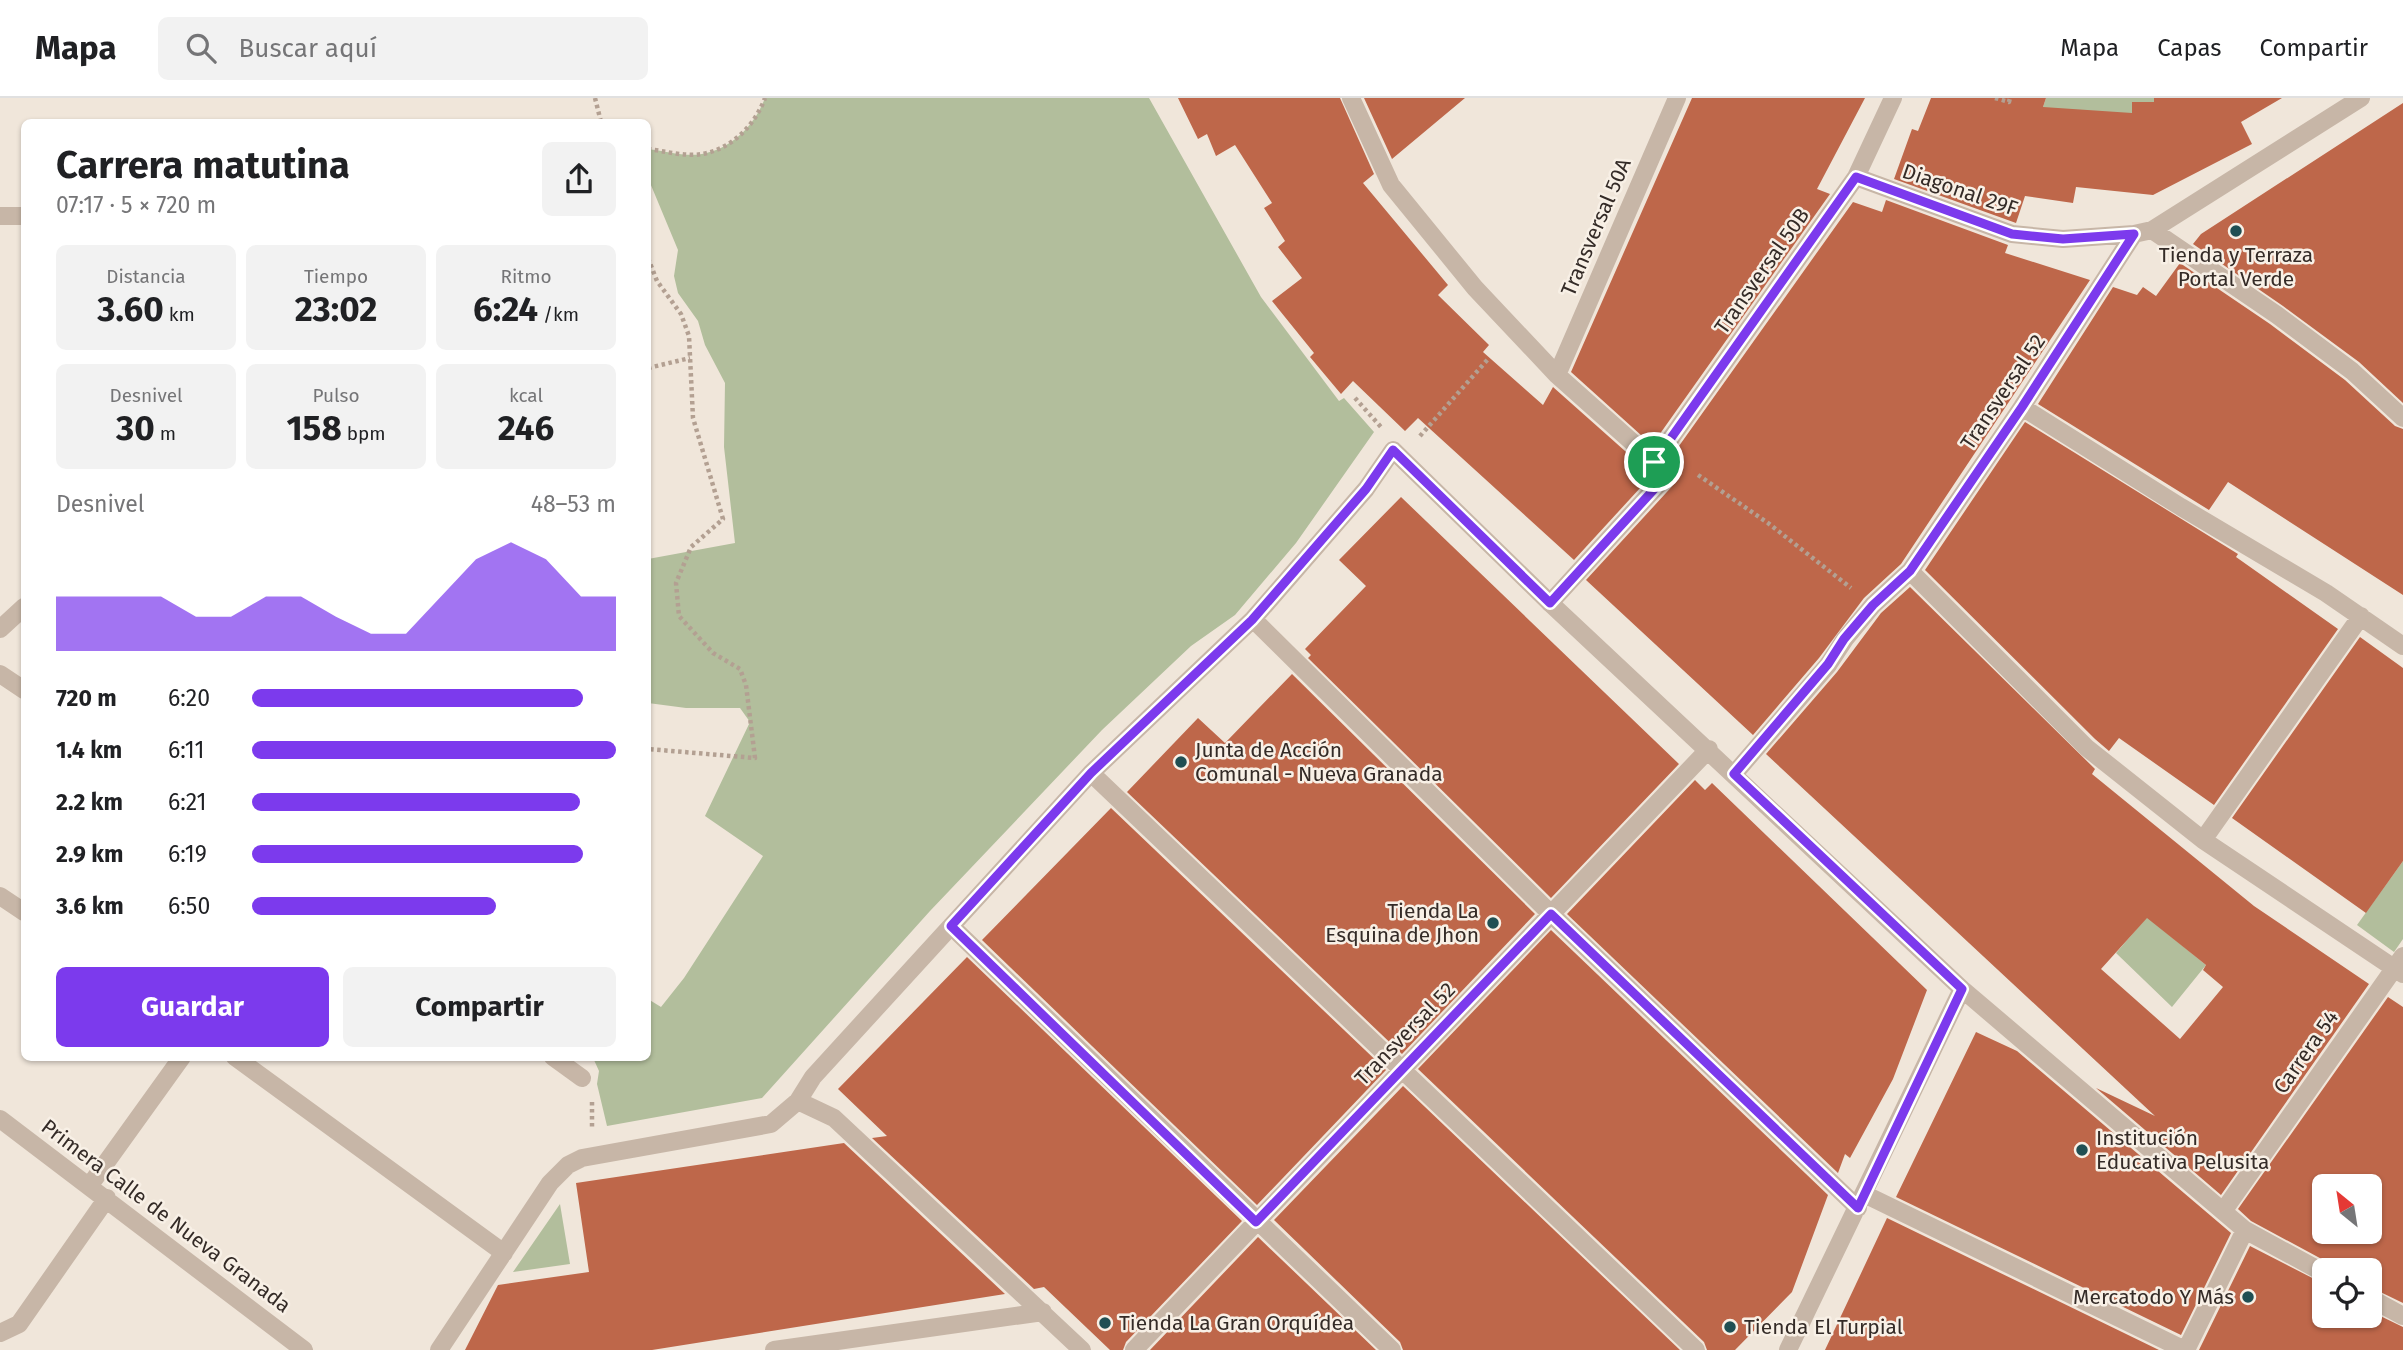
<!DOCTYPE html>
<html lang="es">
<meta charset="utf-8">
<style>
:root{--surface:#fff;--page:#f2f2f2;--text:#202124;--muted:#757577;--line:#e0e0e0;--accent:#7c3aed}
body{margin:0;font-family:"Fira Sans",sans-serif;background:var(--page);color:var(--text);height:100vh;display:flex;flex-direction:column;font-size:26px;white-space:nowrap}
*{box-sizing:border-box;margin:0}
p{font-size:23px;color:var(--muted)}
.icon{flex:none;width:38px;height:38px;fill:none;stroke:currentColor;stroke-width:2;stroke-linecap:round;stroke-linejoin:round}
.map{position:relative;flex:1;overflow:hidden}
.details{position:absolute;left:21px;top:21px;width:630px;height:942px;display:flex;flex-direction:column;background:var(--surface);border-radius:10px;box-shadow:0 2px 5px #0004}
.details>*{flex:none}
.needle{width:46px;rotate:330deg}
.tools{position:absolute;left:2312px;top:1076px;display:grid;gap:14px}
.tools a{display:grid;place-items:center;width:70px;height:70px;border-radius:10px;background:var(--surface);box-shadow:0 2px 5px #0004;font-size:35px}
.pin{position:absolute;display:grid;place-items:center;width:60px;height:60px;color:#fff;margin:-30px;border:4px solid #fff;border-radius:50%;box-shadow:0 2px 7px #0007}
.round{display:grid;place-items:center;flex:none;width:74px;height:74px;border-radius:10px;background:var(--page)}
.head{display:flex;align-items:center;justify-content:space-between;height:119px;padding:0 35px}
h1{font-size:38px;font-weight:700;line-height:52px}
.figures{display:grid;grid-template-columns:repeat(3,1fr);gap:10px;height:119px;padding:7px 35px}
.figures div{display:grid;align-content:center;border-radius:10px;background:var(--page);text-align:center}
.figures b{font-size:35px;font-weight:700}
.figures small{font-size:19px;font-weight:400}
.figures p{font-size:19px}
.chart{height:196px;padding:14px 35px}
.chart p{display:flex;justify-content:space-between}
.chart svg{width:100%;height:126px;margin-top:7px;fill:var(--accent);opacity:.7}
.action{display:flex;gap:14px;margin-top:auto;padding:14px 35px}
.action a{flex:1;height:80px;border-radius:10px;background:var(--accent);color:#fff;font-size:28px;font-weight:700;line-height:80px;text-align:center}
.action a+a{background:var(--page);color:var(--text)}
ul{padding:0 35px;list-style:none;font-size:23px}
li{display:grid;grid-template-columns:112px 84px 1fr;align-items:center;height:52px}
li i{height:18px;border-radius:9px;background:var(--accent)}
header{display:flex;align-items:center;gap:42px;box-sizing:border-box;height:98px;padding:0 35px;background:var(--surface);border-bottom:2px solid var(--line)}
header strong{font-size:33px}
nav{display:flex;gap:38px;margin-inline-start:auto;font-size:24px}
.search{width:490px;height:63px;background:var(--page);display:flex;align-items:center;gap:18px;box-sizing:border-box;padding:0 24px;border-radius:10px;color:var(--muted);font-size:26px}
.map>svg:first-child{display:block}
.green{fill:#b2be9c}
.building{fill:#be674a;fill-rule:evenodd}
.lines{fill:none;stroke-linecap:round;stroke-linejoin:round}
.path{stroke:#b3a092;stroke-width:4.5;stroke-dasharray:3.5 3.5;stroke-linecap:butt}
.service{stroke:#c7b6a7;stroke-width:18}
.minor{stroke:#c7b6a7;stroke-width:18}
.route-casing{stroke:#fff;stroke-width:14}
.route{stroke:#7c3aed;stroke-width:9}
.poi-dot{fill:#204f53;stroke:#f8f0e6;stroke-width:2.5}
.labels{text-anchor:middle;dominant-baseline:central;stroke-width:5;stroke-linejoin:round;paint-order:stroke}
.street-label{font-size:21px;fill:#342b27;stroke:#f8f0e6}
.poi-label{font-size:21px;fill:#342b27;stroke:#f8f0e6;text-anchor:start}
</style>
<header>
<strong>Mapa</strong>
<div class="search"><svg class="icon" aria-label="search" viewBox="0 0 24 24"><circle cx="10" cy="10" r="6"/><path d="M15 15l6 6"/></svg>Buscar aquí</div>
<nav><a>Mapa</a><a>Capas</a><a>Compartir</a></nav>
</header>
<div class="map">
<svg width="2403" height="1252" viewBox="0 0 2403 1252">
<rect width="100%" height="100%" fill="#f0e6da"/>
<!-- green -->
<path class="green" d="M 765,0 L 1149,0 L 1261,199 L 1339,303 L 1344,300 L 1374,334 L 1296,445 L 1235,517 L 1191,548 L 1102,632 L 930,813 L 762,1000 L 607,1028 L 597,986 L 599,973 L 594,962 L 596,959 L 648,959 L 648,901 L 661,909 L 684,880 L 763,758 L 705,718 L 750,624 L 740,610 L 686,610 L 648,605 L 648,461 L 735,445 L 724,349 L 725,285 L 705,247 L 698,223 L 678,195 L 674,178 L 678,152 L 648,80 L 648,51 C 664,53 686,59 702,56 C 732,51 755,27 765,0 Z
M 2046,0 L 2154,0 L 2154,4 L 2132,4 L 2132,15 L 2040,18 Z
M 2403,763 L 2403,841 L 2394,854 L 2357,827 Z
M 2147,819 L 2206,867 L 2172,909 L 2116,855 Z
M 560,1106 L 570,1166 L 513,1174 Z"/>
<!-- building -->
<path class="building" d="M 1178,0 L 1340,0 L 1374,76 L 1363,85 L 1448,187 L 1438,197 L 1489,247 L 1483,254 L 1543,307 L 1553,289 L 1652,377 L 1574,462 L 1418,320 L 1405,333 L 1353,283 L 1341,296 L 1310,259 L 1314,255 L 1272,203 L 1302,180 L 1278,149 L 1285,143 L 1264,110 L 1272,105 L 1235,47 L 1216,58 L 1207,36 L 1198,41 Z
M 1364,0 L 1465,0 L 1392,61 Z
M 1692,0 L 1865,0 L 1817,91 L 1830,96 L 1652,347 L 1571,274 Z
M 1931,0 L 2046,0 L 2043,9 L 2132,15 L 2132,4 L 2154,4 L 2154,0 L 2282,0 L 2241,24 L 2252,46 L 2153,97 L 2076,89 L 2073,105 L 2025,98 L 2016,125 L 1894,81 L 1912,31 L 1918,33 Z
M 2403,5 L 2403,305 L 2359,264 L 2283,208 L 2193,146 L 2201,136 Z
M 1886,102 L 2008,147 L 2005,155 L 2090,182 L 1901,466 L 1864,500 L 1819,560 L 1753,637 L 1586,482 L 1677,383 L 1679,372 L 1669,362 L 1853,104 L 1882,114 Z
M 2180,165 L 2270,226 L 2345,282 L 2395,328 L 2403,331 L 2403,497 L 2228,384 L 2209,412 L 2038,306 L 2113,189 L 2137,197 L 2143,189 L 2156,198 Z
M 2025,324 L 2238,456 L 2236,459 L 2338,531 L 2214,707 L 2119,640 L 2109,653 L 2095,641 L 1925,472 Z
M 1401,399 L 1679,666 L 1551,800 L 1308,560 L 1311,557 L 1305,551 L 1366,488 L 1339,462 Z
M 1910,489 L 2095,671 L 2092,676 L 2254,808 L 2369,886 L 2221,1097 L 2096,990 L 2155,1018 L 1766,656 L 1837,574 L 1881,515 ZM 2147,820 L 2206,867 L 2203,872 L 2223,889 L 2180,941 L 2101,871 Z
M 2360,539 L 2403,570 L 2403,763 L 2366,815 L 2232,720 Z
M 1292,576 L 1535,816 L 1402,956 L 1127,694 L 1198,620 L 1225,645 Z
M 1695,682 L 1705,692 L 1712,685 L 1927,892 L 1893,981 L 1850,1060 L 1845,1056 L 1838,1075 L 1567,816 Z
M 1111,710 L 1386,972 L 1257,1107 L 982,842 Z
M 1551,832 L 1828,1097 L 1792,1194 L 1735,1252 L 1707,1252 L 1704,1244 L 1418,971 Z
M 967,859 L 1242,1123 L 1126,1244 L 1123,1252 L 1110,1252 L 1044,1189 L 1034,1191 L 872,1040 L 887,1038 L 838,991 Z
M 2388,899 L 2403,909 L 2403,1205 L 2370,1189 L 2370,1172 L 2335,1172 L 2329,1165 L 2251,1123 L 2238,1111 ZM 2324,1088 L 2370,1088 L 2370,1134 L 2324,1134 Z
M 1976,934 L 2017,953 L 2231,1135 L 2181,1237 L 1896,1099 Z
M 1403,988 L 1680,1252 L 1403,1252 L 1400,1244 L 1274,1122 Z
M 844,1045 L 1005,1196 L 652,1252 L 465,1252 L 498,1187 L 589,1174 L 576,1085 Z
M 1887,1120 L 2159,1252 L 1825,1252 Z
M 1258,1139 L 1376,1252 L 1150,1252 Z
M 2250,1148 L 2324,1186 L 2324,1218 L 2370,1218 L 2370,1213 L 2403,1229 L 2403,1252 L 2199,1252 Z"/>
<g class="lines">
<!-- path -->
<path class="path" d="M 595,0 L 601,24
M 1995,0 L 2009,4 L 2010,0
M 648,51 C 664,53 686,59 702,56 C 732,51 755,27 765,0
M 648,160 L 657,183 L 681,216 L 689,238 L 693,320 L 723,421 L 691,449 L 676,485 L 679,518 L 713,555 L 740,571 L 746,587 L 755,660 L 648,651
M 648,270 L 690,260
M 1355,300 L 1381,329
M 1420,338 L 1489,260
M 1698,377 L 1768,425 L 1851,490
M 592,1004 L 592,1030"/>
<!-- service -->
<path class="service" d="M 1550,505 L 1668,376
M 1734,676 L 1828,567"/>
<!-- minor -->
<path class="minor" d="M 1351,0 L 1391,87 L 1475,190 L 1557,277 L 1668,376
M 1856,79 L 2012,136 L 2063,141 L 2134,136
M 0,118 L 24,118
M 2152,132 L 2277,217 L 2352,273 L 2403,320
M 1557,277 L 1677,0
M 2022,309 L 2181,409 L 2326,495 L 2403,548
M 1654,364 L 1856,79 L 1893,0
M 1910,473 L 2087,650 L 2203,742 L 2403,876
M 1253,521 L 1551,816 L 1858,1110
M 0,531 L 24,509
M 1828,567 L 1845,541 L 1873,507 L 1910,473 L 2022,309 L 2134,136 L 2152,132 L 2361,0
M 0,576 L 24,592
M 1091,675 L 1696,1252
M 2203,742 L 2361,518
M 0,798 L 24,814
M 951,828 L 1392,1252
M 235,959 L 504,1155
M 553,959 L 582,980
M 798,1003 L 834,1020 L 1082,1252
M 0,1021 L 304,1252
M 90,1087 L 182,959
M 1864,1096 L 2185,1252
M 2224,1112 L 2403,858
M 2370,1200 L 2403,1218
M 0,1235 L 19,1226 L 107,1100
M 439,1252 L 550,1085 L 568,1067 L 582,1060 L 771,1026 L 798,1003 L 813,979 L 1091,675 L 1253,521 L 1366,391 L 1393,352 L 1550,505 L 1962,891 L 2245,1132 L 2324,1175
M 774,1252 L 1043,1214
M 1134,1252 L 1709,651
M 1788,1252 L 1962,891
M 2186,1252 L 2245,1132"/>
</g>
<g class="lines">
<defs>
<path id="route" d="M 1856,79 L 2012,136 L 2063,141 L 2134,136 L 2022,309 L 1910,473 L 1873,507 L 1844,541 L 1828,566 L 1734,676 L 1962,891 L 1858,1110 L 1551,816 L 1256,1124 L 951,828 L 1091,675 L 1252,522 L 1366,391 L 1393,352 L 1550,505 L 1668,376 L 1654,364 Z"/>
</defs>
<!-- route casing -->
<use href="#route" class="route-casing"/>
<!-- route -->
<use href="#route" class="route"/>
</g>
<!-- markers -->
<g class="poi-dot">
<circle cx="2236" cy="133" r="7"/>
<circle cx="1181" cy="664" r="7"/>
<circle cx="1493" cy="825" r="7"/>
<circle cx="2082" cy="1052" r="7"/>
<circle cx="2248" cy="1199" r="7"/>
<circle cx="1105" cy="1225" r="7"/>
<circle cx="1730" cy="1229" r="7"/>
</g>
<g class="labels">
<!-- street labels -->
<g class="street-label">
<text transform="translate(1960 92) rotate(19)">Diagonal 29F</text>
<text transform="translate(1596 129) rotate(-67)">Transversal 50A</text>
<text transform="translate(1762 173) rotate(-55)">Transversal 50B</text>
<text transform="translate(2003 294) rotate(-56)">Transversal 52</text>
<text transform="translate(1405 936) rotate(-46)">Transversal 52</text>
<text transform="translate(2306 954) rotate(-55)">Carrera 54</text>
<text transform="translate(166 1118) rotate(37)">Primera Calle de Nueva Granada</text>
</g>
<!-- poi labels -->
<g class="poi-label">
<text x="2236" y="157" text-anchor="middle">Tienda y Terraza<tspan x="2236" dy="24">Portal Verde</tspan></text>
<text x="1195" y="652">Junta de Acción<tspan x="1195" dy="24">Comunal - Nueva Granada</tspan></text>
<text x="1479" y="813" text-anchor="end">Tienda La<tspan x="1479" dy="24">Esquina de Jhon</tspan></text>
<text x="2096" y="1040">Institución<tspan x="2096" dy="24">Educativa Pelusita</tspan></text>
<text x="2234" y="1199" text-anchor="end">Mercatodo Y Más</text>
<text x="1119" y="1225">Tienda La Gran Orquídea</text>
<text x="1744" y="1229">Tienda El Turpial</text>
</g>
</g>
</svg>
<div class="tools">
<a><svg class="needle" viewBox="-14 -14 28 28"><path d="M0-13l5 13h-10z" fill="#e53935"/><path d="M0 13l5-13h-10z" fill="#757577"/></svg></a>
<a><svg class="icon" aria-label="locate" viewBox="0 0 24 24"><circle cx="12" cy="12" r="6"/><path d="M12 2v4M12 18v4M2 12h4M18 12h4"/></svg></a>
</div>
<div class="pin" style="left:1654px;top:364px;background:#1e9e55"><svg class="icon" aria-label="arrive" viewBox="0 0 24 24"><path d="M6 21V4h12l-3 4 3 4H6"/></svg></div>
<section class="details">
<div class="head"><div><h1>Carrera matutina</h1><p>07:17 · 5 × 720 m</p></div><a class="round"><svg class="icon" aria-label="share" viewBox="0 0 24 24"><path d="M12 15V3M7 8l5-5 5 5M5 13v7h14v-7"/></svg></a></div>
<div class="figures">
<div><p>Distancia</p><b>3.60<small> km</small></b></div>
<div><p>Tiempo</p><b>23:02</b></div>
<div><p>Ritmo</p><b>6:24<small> /km</small></b></div>
</div>
<div class="figures">
<div><p>Desnivel</p><b>30<small> m</small></b></div>
<div><p>Pulso</p><b>158<small> bpm</small></b></div>
<div><p>kcal</p><b>246</b></div>
</div>
<div class="chart"><p><span>Desnivel</span>48–53 m</p>
<svg viewBox="0 0 160 44" preserveAspectRatio="none"><path d="M0 44V25L10 25L20 25L30 25L40 32L50 32L60 25L70 25L80 32L90 38L100 38L110 25L120 12L130 6L140 12L150 25L160 25V44z"/></svg>
</div>
<ul>
<li><b>720 m</b>6:20<i style="width:91%"></i></li>
<li><b>1.4 km</b>6:11<i style="width:100%"></i></li>
<li><b>2.2 km</b>6:21<i style="width:90%"></i></li>
<li><b>2.9 km</b>6:19<i style="width:91%"></i></li>
<li><b>3.6 km</b>6:50<i style="width:67%"></i></li>
</ul>
<div class="action"><a>Guardar</a><a>Compartir</a></div>
</section>
</div>
